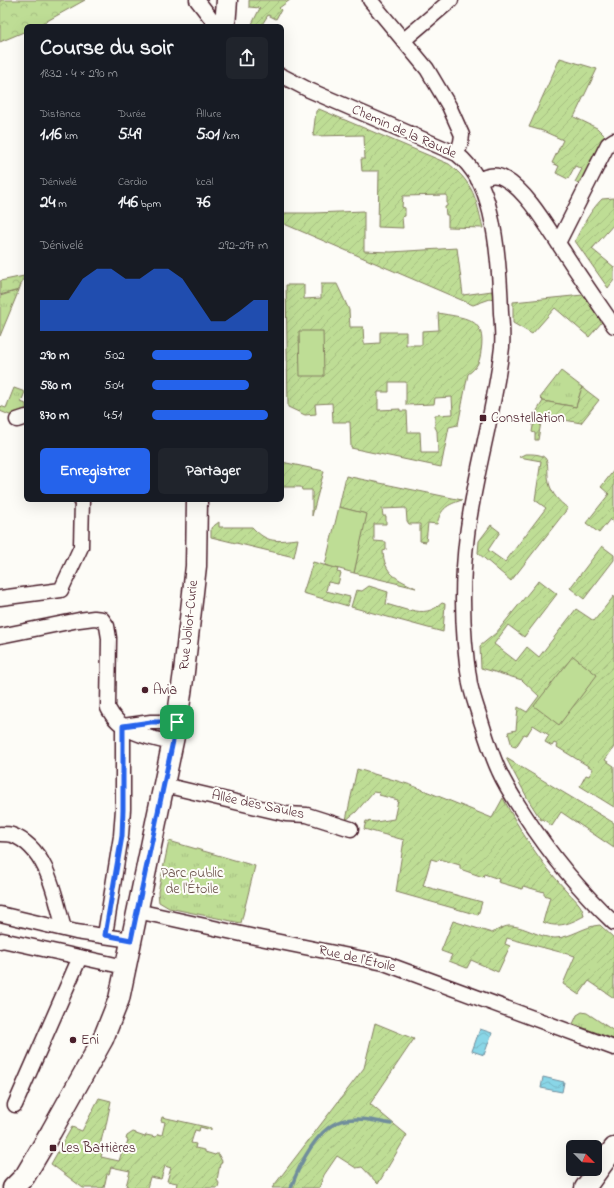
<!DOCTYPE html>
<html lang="fr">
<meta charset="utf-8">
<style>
:root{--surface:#171b24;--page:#20242c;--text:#f1f3f6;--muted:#9ea1a6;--accent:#2563eb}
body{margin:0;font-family:"Indie Flower",sans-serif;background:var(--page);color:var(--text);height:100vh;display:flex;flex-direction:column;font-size:15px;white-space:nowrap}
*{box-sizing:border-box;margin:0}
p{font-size:13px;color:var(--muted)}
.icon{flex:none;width:22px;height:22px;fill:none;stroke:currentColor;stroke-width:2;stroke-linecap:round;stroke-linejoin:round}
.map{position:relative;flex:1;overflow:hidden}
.panel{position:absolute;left:24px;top:24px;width:260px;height:478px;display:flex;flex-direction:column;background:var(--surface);border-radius:6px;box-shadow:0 4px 16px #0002}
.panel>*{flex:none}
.needle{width:26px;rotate:114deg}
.buttons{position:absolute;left:566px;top:1140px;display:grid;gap:8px}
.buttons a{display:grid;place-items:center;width:36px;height:36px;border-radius:6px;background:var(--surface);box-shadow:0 4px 16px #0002;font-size:20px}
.pin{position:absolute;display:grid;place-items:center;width:34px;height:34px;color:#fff;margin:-17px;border-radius:8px;box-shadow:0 2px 6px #0006}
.round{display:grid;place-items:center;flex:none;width:42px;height:42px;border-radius:6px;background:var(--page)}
.head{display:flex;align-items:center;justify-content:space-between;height:68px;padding:0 16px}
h1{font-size:22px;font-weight:700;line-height:30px}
.stats{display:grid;grid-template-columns:repeat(3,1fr);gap:6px;height:68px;padding:4px 16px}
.stats div{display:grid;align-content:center}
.stats b{font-size:17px;font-weight:700}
.stats small{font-size:11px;font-weight:400}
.stats p{font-size:11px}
.chart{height:112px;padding:8px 16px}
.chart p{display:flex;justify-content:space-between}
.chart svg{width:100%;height:72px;margin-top:4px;fill:var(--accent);opacity:.7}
.button{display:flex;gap:8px;margin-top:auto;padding:8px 16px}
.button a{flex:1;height:46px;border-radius:6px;background:var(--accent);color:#fff;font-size:16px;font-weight:700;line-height:46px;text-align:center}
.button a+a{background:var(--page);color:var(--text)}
ul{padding:0 16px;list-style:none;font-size:13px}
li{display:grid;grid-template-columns:64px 48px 1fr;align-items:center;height:30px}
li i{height:10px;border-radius:5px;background:var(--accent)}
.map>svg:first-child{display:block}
.grass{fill:url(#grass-tufts);stroke:#847e60}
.forest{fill:url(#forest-crowns);stroke:#847e60}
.garden{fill:url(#garden-furrows);stroke:#847e60;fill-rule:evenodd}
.pitch{fill:#bedd95;stroke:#847e60}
.water{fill:url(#water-waves);stroke:#708d9c}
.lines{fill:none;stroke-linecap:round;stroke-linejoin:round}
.stream{stroke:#708d9c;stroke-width:3.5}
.minor-casing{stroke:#4a1f2b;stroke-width:17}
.secondary-casing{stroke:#4a1f2b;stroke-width:23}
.minor{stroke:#fdfcf7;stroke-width:14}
.secondary{stroke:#fdfcf7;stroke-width:20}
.route-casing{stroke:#fff;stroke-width:8}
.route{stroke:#2563eb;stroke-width:5}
.poi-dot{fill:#4a1f2b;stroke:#fdfcf7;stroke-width:1.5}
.labels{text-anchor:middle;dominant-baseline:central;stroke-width:4;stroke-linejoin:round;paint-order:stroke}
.street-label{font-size:14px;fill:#4a1f2b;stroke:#fdfcf7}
.poi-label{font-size:14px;fill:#4a1f2b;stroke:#fdfcf7;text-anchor:start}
.park-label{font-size:14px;fill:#674e46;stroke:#fdfcf7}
</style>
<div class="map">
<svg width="614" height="1188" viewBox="0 0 614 1188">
<defs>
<pattern id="grass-tufts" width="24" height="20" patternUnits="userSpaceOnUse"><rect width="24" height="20" fill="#bedd95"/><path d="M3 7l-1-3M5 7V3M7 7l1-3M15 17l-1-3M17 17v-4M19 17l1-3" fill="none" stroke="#a5bd81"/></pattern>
<pattern id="forest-crowns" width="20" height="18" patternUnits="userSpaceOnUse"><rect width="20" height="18" fill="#bedd95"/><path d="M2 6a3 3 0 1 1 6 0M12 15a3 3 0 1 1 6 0" fill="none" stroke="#a5bd81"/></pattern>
<pattern id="garden-furrows" width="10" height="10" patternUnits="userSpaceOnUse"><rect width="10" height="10" fill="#bedd95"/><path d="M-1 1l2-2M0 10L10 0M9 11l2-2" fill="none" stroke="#a5bd81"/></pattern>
<pattern id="water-waves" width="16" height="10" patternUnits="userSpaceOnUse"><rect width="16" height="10" fill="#89d6e7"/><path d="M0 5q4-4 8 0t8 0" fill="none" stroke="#78b7c6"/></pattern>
</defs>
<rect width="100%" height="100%" fill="#fdfcf7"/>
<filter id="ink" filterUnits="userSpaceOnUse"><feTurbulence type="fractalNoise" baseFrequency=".025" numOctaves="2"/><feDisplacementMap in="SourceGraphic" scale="8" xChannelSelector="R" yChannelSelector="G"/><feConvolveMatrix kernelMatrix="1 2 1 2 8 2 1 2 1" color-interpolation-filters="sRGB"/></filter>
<g filter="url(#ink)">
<!-- grass -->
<path class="grass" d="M 19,290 L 0,336 L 0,296 Z
M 561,371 L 582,387 L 576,407 L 543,401 L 540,398 Z
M 14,388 L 25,392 L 21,402 L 26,404 L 26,411 L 12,416 L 0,411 L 0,406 L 6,408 Z
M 169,841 L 255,866 L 241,923 L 169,908 L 159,902 L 158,892 Z
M 582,1012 L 587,1013 L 614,1031 L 614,1039 L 573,1024 L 577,1015 Z"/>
<!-- forest -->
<path class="forest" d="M 0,0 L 85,0 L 38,26 L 26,26 L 26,31 L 0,42 Z
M 24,276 L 19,290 L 0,295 L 0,281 Z"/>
<!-- garden -->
<path class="garden" d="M 249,0 L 290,0 L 279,8 L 281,10 L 276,19 L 268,15 L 261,26 L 251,26 L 260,8 L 249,7 Z
M 560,58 L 597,69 L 574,117 L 597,128 L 605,136 L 580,185 L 575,182 L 582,169 L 575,166 L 568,179 L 556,173 L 559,166 L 552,163 L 563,140 L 543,131 L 529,127 Z
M 319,109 L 449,164 C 474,184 476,199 483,228 L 448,227 L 448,215 L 446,215 L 445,207 L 447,206 L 447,195 L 403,196 L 402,207 L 405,208 L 405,216 L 402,217 L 403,228 L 378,227 L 379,171 L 362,171 L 361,159 L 365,159 L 364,135 L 313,136 L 316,111 Z
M 614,198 L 614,224 L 592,249 L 614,267 L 614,280 L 608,288 L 575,241 C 583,225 590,211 602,199 Z
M 364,211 L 364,251 L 391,252 L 457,248 L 463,295 L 492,291 L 493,298 L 473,305 L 282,223 L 282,213 L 314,213 Z
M 321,284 L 337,284 L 349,310 L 350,327 L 363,327 L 364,344 L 380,343 L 380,332 L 406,332 L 406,345 L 422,345 L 422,331 L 439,330 L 438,313 C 464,318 487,317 481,351 C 480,361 477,368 468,374 L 458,425 L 449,427 L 441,467 L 351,448 L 350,422 L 333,422 L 332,403 L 315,404 L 316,414 L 305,415 L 288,407 L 286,285 L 304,285 L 304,299 L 321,298 ZM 389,382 L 406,382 L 406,405 L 434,404 L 435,398 L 452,397 L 453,414 L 435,415 L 435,427 L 437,431 L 438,453 L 421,453 L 420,432 L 408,432 L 407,411 L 400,411 L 400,409 L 378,410 L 378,392 L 389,392 Z
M 583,295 L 602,322 L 589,337 L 555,308 L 532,334 L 513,323 L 513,302 Z
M 582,387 L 599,400 L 581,423 L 542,416 L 538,440 L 535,440 L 535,433 L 532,432 L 535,414 L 543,401 L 576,407 Z
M 525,454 C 555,453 545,464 549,483 C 552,494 559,502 568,508 L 511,581 L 478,553 L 479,541 L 491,525 L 500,532 L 488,550 L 505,562 L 546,508 L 535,500 L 541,461 L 519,457 Z
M 282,462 L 324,471 L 312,516 L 312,490 L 302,490 L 301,487 L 282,487 Z
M 614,470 L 614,523 L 610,519 L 599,533 L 586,523 L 609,494 L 601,487 Z
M 346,476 L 462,500 C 447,505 441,508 437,524 L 428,523 L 426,542 L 420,541 L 420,524 L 409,524 L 407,521 L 406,508 L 382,509 L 383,516 L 386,516 L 386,524 L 374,524 L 374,541 L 386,542 L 386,550 L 383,551 C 384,574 397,579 416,588 L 354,573 L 366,514 L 339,507 Z
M 219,522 L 219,527 L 252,527 C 268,544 276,541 298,539 L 294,557 L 211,537 L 211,528 Z
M 602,546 L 614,555 L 614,560 L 584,599 L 570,588 Z
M 313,562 L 338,569 L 337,572 L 341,573 L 338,584 L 328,582 L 326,591 L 350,597 L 348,606 L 303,593 Z
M 539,580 L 557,594 L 524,637 L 508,625 L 494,644 L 516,661 L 527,647 L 539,657 L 576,609 L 594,621 L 614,596 L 614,747 L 605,760 L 614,766 L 614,807 L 580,786 L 586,775 L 589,776 L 593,769 L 557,747 L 558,745 L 554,743 L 552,746 L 545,742 L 549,735 L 533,725 L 527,735 L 524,734 L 516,747 L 512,746 L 508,732 L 516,730 L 518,707 L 527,712 L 539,696 L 522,680 L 481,668 L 480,646 L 496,633 Z
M 369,586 L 388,592 L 386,604 L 410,611 L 411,610 C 423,613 432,612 442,603 L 445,604 L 443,632 L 351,607 L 356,590 L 362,591 Z
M 506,758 L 614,823 L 614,848 L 561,812 L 552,826 L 543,819 L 541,820 L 529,801 Z
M 357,769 L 411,785 L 492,818 L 503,798 C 520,831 540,862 565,889 C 573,898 583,905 584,916 C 571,923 558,929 543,922 L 550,897 L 544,895 L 544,892 L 523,886 L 522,889 L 498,882 L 499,879 L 484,874 L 483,877 L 460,869 L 460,865 L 439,859 L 438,861 L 431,859 L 423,886 L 482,902 L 478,915 L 396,892 L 404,840 L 364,829 L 366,821 L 376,822 L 394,819 L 398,800 L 379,795 L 380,793 L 373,792 L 356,812 L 346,820 Z
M 453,921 L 492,933 C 498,930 505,925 512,926 C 526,927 540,938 555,938 C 571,938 584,926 600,925 L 614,938 L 614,998 L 589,981 L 579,995 L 563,984 L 575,956 L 507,938 L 505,944 L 510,946 L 498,972 L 471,960 L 467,968 L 449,961 L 452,955 L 441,951 Z
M 375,1023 L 414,1039 L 370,1104 L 407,1135 L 378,1184 L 362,1167 L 356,1168 L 337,1156 L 324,1175 L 319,1188 L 272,1188 L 364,1068 Z
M 99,1098 L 111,1101 L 105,1130 L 104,1129 L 99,1150 L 102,1153 L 101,1157 L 119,1161 L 123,1148 L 125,1149 L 128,1140 L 126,1139 L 127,1136 L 133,1132 L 136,1133 L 136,1134 L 145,1137 L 146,1135 L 156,1137 L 158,1134 L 162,1135 L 165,1122 L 161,1121 L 162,1117 L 211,1128 L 211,1130 L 200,1127 L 199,1131 L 195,1130 L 191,1143 L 196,1144 L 195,1148 L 205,1150 L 205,1152 L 215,1155 L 216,1154 L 218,1154 L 222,1161 L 221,1164 L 220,1164 L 217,1180 L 219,1183 L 218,1188 L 176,1188 L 177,1183 L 167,1181 L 171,1168 L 165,1166 L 161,1179 L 150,1177 L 147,1188 L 127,1188 L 128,1186 L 126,1186 L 130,1171 L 111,1167 L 109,1174 L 107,1174 L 104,1188 L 83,1188 L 51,1164 L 72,1127 L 82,1131 Z"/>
<!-- pitch -->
<path class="pitch" d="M 299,331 L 323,331 L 324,376 L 300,376 Z
M 339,507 L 367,514 L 354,573 L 325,565 Z
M 573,656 L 597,675 L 559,725 L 534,706 Z"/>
<!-- water -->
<path class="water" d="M 480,1029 L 492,1033 L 484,1055 L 472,1051 Z
M 543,1077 L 564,1082 L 562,1092 L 541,1088 Z"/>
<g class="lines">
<!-- stream -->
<path class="stream" d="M 291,1188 C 299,1165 318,1125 345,1120 C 360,1117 376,1121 391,1124"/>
<defs>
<path id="minor" d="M 197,0 L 217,26
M 370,0 L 427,69 L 449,106 L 462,135 L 461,142 L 457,154
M 404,40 L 451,0
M 282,76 L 309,90 L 457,154 C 466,161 472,169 478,179 C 496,211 500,276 501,313 C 502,324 503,336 502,347 C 495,410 475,472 467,535 C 461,584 462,636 470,684 C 473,698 478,711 482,724 C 487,740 492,756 499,771 C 506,787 515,800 524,814 C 550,854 580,891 614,923
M 478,180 C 487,176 495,173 505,179 C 527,191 549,230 564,252 C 580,277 597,301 614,326
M 558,243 L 608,144 L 614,140
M 17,420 L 26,417
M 0,598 L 61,590 L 81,547 L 82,500
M 0,636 L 79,620 L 94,618 L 102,619 L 107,626 L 109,638 L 108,708 C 120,733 149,738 173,743
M 123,726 L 151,722 L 177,722
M 164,785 L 286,814 L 307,815 L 351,829
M 0,834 C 4,834 9,834 12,835 C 48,848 55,897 64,929
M 137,911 L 255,937 L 384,963 L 614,1048
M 0,914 L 76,932 L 131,940
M 105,935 L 121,836 L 123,809 L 123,726
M 0,941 L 2,940 L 125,967
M 15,1105 L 80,957"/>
<path id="secondary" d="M 225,26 L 227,0
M 13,1188 L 25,1176 L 51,1132 L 103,1039 L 119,999 L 177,722 L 184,672 L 196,566 L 197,500
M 585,1188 L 614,1148"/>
</defs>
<!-- minor casing -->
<use href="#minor" class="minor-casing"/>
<!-- secondary casing -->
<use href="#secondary" class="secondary-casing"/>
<!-- minor -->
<use href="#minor" class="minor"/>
<!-- secondary -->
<use href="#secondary" class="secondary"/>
</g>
</g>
<g class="lines" filter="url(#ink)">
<defs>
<path id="route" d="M 151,722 L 177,722 L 131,940 L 105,935 L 122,836 L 123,810 L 123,726 Z"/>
</defs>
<!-- route casing -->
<use href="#route" class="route-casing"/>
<!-- route -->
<use href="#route" class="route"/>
</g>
<!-- markers -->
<g class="poi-dot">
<rect x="479" y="414" width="8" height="8" rx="2"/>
<circle cx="145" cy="690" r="4"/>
<circle cx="73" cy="1040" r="4"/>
<rect x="49" y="1144" width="8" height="8" rx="2"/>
</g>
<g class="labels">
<!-- street labels -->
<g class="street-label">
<text transform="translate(404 132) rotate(24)">Chemin de la Raude</text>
<text transform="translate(189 625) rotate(-84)">Rue Joliot-Curie</text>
<text transform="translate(258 805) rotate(12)">Allée des Saules</text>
<text transform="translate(357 959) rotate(13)">Rue de l'Étoile</text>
</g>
<!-- poi labels -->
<g class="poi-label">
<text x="491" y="418">Constellation</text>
<text x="153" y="690">Avia</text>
<text x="81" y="1040">Eni</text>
<text x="61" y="1148">Les Battières</text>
</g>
<!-- park labels -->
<g class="park-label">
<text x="192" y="873">Parc public<tspan x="192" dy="16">de l'Étoile</tspan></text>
</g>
</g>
</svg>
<div class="buttons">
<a><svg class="needle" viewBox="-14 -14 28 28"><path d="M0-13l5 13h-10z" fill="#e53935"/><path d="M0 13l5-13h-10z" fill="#9ea1a6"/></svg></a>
</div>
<div class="pin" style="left:177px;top:722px;background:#1e9e55"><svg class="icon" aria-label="arrive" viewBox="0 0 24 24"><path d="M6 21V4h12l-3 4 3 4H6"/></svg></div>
<section class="panel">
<div class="head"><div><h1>Course du soir</h1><p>18:32 · 4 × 290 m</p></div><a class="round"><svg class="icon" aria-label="share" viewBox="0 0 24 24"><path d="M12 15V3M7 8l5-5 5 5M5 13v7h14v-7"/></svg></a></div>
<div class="stats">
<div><p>Distance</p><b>1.16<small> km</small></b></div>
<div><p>Durée</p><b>5:49</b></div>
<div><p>Allure</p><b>5:01<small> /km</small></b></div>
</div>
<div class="stats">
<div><p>Dénivelé</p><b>24<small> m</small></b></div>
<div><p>Cardio</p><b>146<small> bpm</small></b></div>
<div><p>kcal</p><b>76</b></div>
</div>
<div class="chart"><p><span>Dénivelé</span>292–297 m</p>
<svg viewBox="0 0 160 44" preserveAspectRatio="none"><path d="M0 44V25L10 25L20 25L30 12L40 6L50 6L60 12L70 12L80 6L90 6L100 12L110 25L120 38L130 38L140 32L150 25L160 25V44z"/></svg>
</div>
<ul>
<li><b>290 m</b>5:02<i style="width:86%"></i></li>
<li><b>580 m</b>5:04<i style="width:84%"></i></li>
<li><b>870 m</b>4:51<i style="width:100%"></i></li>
</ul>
<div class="button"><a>Enregistrer</a><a>Partager</a></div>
</section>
</div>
